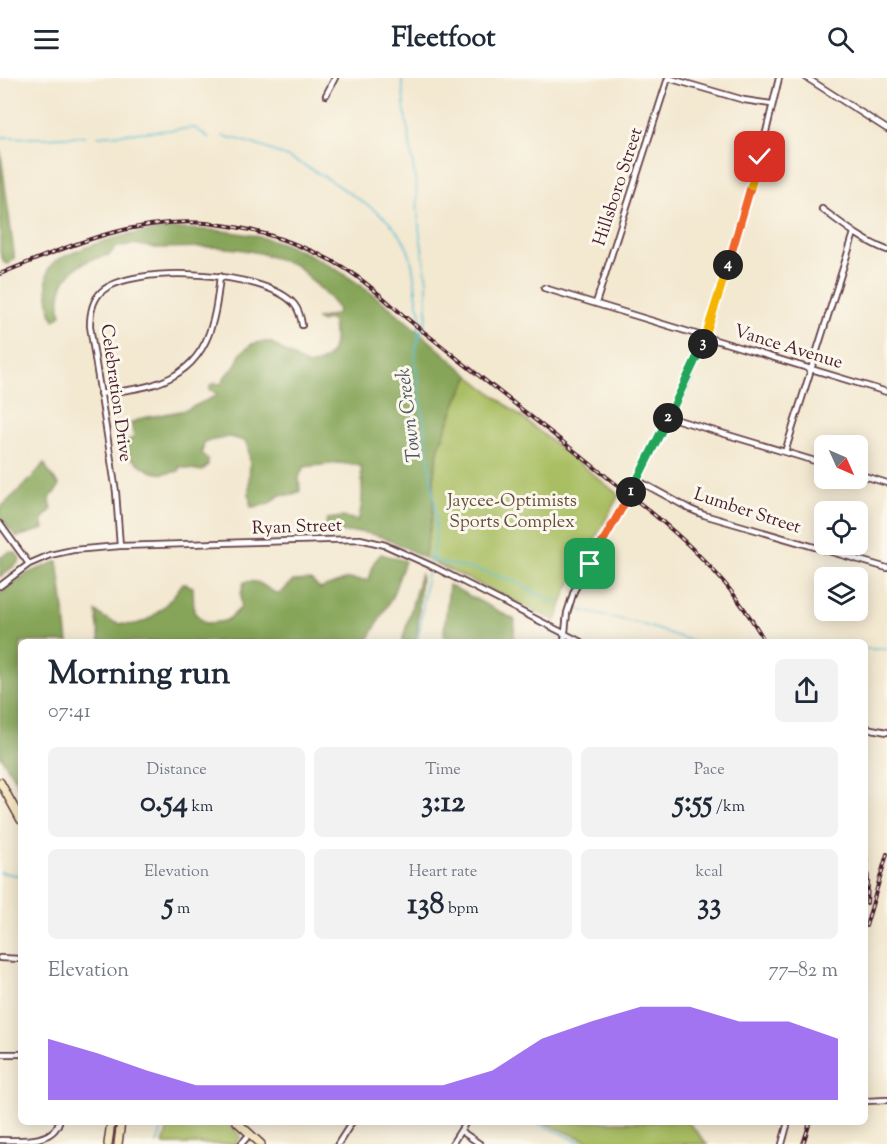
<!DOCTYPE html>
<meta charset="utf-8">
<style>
:root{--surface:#fff;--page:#f2f2f3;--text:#1f2937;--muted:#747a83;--accent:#7c3aed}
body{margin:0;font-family:"Sorts Mill Goudy",serif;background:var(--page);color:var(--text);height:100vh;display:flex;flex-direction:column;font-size:22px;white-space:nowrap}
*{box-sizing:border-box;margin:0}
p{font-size:20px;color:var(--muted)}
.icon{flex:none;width:33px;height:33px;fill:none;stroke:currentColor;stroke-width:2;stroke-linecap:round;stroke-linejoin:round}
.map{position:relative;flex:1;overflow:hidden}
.drawer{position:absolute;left:18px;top:561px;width:850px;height:486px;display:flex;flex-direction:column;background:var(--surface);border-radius:9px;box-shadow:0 3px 15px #0003}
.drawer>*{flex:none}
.needle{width:39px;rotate:135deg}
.fabs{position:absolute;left:814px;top:357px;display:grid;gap:12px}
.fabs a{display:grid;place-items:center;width:54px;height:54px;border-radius:9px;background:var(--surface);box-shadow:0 3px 15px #0003;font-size:30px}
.pin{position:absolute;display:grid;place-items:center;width:51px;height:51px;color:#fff;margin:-26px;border-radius:12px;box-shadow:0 3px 9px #0006}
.km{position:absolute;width:30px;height:30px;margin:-15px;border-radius:50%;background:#222;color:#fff;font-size:16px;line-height:30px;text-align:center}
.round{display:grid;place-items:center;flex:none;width:63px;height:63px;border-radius:9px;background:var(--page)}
.overview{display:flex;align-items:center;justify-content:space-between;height:102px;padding:0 30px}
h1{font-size:33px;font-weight:800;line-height:45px}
.stats{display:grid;grid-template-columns:repeat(3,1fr);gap:9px;height:102px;padding:6px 30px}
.stats div{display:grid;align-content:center;border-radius:9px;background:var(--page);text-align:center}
.stats b{font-size:30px;font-weight:800}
.stats small{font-size:16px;font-weight:400}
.stats p{font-size:16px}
.chart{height:168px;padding:12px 30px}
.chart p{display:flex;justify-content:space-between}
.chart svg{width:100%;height:108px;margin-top:6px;fill:var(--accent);opacity:.7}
header{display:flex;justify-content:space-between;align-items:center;height:78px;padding:0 30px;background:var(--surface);font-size:27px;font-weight:800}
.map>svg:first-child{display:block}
.green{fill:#a9be62;stroke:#7a6e46;stroke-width:1.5}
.forest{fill:#86a558;stroke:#686242;stroke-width:1.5}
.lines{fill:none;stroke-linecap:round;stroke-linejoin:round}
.stream{stroke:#52bbcf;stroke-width:1.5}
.street-casing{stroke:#633d44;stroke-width:8}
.secondary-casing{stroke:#633d44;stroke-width:10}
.street{stroke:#fff;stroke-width:4.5}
.secondary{stroke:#f6e9c3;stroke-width:7}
.rail-casing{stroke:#4a1f2b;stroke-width:4}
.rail{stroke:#fbf7ec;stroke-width:1.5;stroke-dasharray:4.5;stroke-linecap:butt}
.split-1-casing{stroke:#fff;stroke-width:12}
.split-2-casing{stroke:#fff;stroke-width:12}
.split-3-casing{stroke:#fff;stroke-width:12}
.split-4-casing{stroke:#fff;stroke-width:12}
.split-5-casing{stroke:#fff;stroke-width:12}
.split-6-casing{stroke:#fff;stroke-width:12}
.split-1{stroke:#f0652b;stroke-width:8}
.split-2{stroke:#22a559;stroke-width:8}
.split-3{stroke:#22a559;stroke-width:8}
.split-4{stroke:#f5b400;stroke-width:8}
.split-5{stroke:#f0652b;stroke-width:8}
.split-6{stroke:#f5b400;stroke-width:8}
.labels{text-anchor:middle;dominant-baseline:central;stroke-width:6;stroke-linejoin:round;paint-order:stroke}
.street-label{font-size:18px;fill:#4a1f2b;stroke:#fbf7ec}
.park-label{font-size:18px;fill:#664f3c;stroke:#fbf7ec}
.water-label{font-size:20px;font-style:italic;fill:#4d5664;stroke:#fbf7ec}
</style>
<header><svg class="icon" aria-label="menu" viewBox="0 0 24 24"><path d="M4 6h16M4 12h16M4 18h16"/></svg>Fleetfoot<svg class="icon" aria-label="search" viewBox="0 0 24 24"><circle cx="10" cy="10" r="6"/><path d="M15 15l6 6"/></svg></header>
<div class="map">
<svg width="887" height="1066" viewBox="0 0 887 1066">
<rect width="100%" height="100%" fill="#fbf7ec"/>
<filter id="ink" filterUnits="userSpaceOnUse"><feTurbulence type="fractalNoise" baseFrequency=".0167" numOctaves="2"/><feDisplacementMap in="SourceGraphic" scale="12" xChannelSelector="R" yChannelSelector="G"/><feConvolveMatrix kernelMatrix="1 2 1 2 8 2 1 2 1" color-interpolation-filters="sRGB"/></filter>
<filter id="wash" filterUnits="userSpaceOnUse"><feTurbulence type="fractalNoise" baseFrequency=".008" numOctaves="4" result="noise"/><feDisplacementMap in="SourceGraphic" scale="24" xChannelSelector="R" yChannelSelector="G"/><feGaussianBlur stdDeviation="1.35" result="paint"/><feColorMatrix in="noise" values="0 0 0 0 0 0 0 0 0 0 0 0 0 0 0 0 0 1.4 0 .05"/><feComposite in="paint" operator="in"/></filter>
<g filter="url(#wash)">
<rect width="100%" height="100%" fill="#f3e8d0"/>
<!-- green -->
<path class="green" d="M 470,298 L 619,417 L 566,514 L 556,543 L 424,480 L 433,436 L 434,395 L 439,369 L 457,322 Z
M 170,1044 L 226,1044 L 241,1058 L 236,1066 L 163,1066 Z
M 542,1044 L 688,1044 L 707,1066 L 595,1066 Z"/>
<!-- forest -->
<path class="forest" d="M 0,70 L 14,175 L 14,180 L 9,186 L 4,185 L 0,174 Z
M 178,151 C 214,151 253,154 287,167 C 358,194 413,250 470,298 L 457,322 L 439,369 L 434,395 L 433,436 L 424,480 C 404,469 381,455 358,454 C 347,454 335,455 324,456 L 327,441 L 342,439 L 358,442 C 364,426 362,405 361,388 L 340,385 L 304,389 L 299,399 L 300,413 L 291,417 L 280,417 C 271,426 263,428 251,429 C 245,406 255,382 245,363 L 229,359 L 204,364 L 202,376 L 208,381 L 208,387 L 202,393 L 179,389 L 179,393 C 145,402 146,384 120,375 L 121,367 L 134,359 L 131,345 L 143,340 L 186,332 L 218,317 L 210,311 L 210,308 L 215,305 L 221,306 L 226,297 L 234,290 L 241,275 L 252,266 L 261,264 L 270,264 L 308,288 C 335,282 336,269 333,244 L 328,241 L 321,244 L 317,241 L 337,236 L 338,232 L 330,220 L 297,188 L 260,175 L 238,171 L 215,169 L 155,170 L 133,166 L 116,169 L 109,177 C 76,183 54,201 61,237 L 54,242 C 49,233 44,200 49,190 C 49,189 54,184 55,183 C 97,162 132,153 178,151 Z
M 44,385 L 52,399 L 59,406 L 57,412 L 49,420 L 52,431 L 42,441 L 44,451 L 17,459 L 0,441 L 0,430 L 32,400 Z
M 9,474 L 16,475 L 20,480 L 19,484 L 0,499 L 0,480 Z
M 381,476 L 405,483 L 392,519 L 367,564 L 100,564 L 96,534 C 134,563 160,538 183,505 L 193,509 L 194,534 L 205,545 C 225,544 227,545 241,529 L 241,516 L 244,504 C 265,501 263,512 280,516 L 293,503 L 311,502 L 320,511 L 347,501 L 369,502 L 374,484 Z
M 58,483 L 68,564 L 21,564 L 21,711 L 0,677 L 0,515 L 26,496 Z
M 421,495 L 417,564 L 402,564 Z
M 449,507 L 515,542 L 514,557 L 515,564 L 445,564 L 444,554 Z"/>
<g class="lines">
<!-- stream -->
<path class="stream" d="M 402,0 L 404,27 L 416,106 L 419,150 L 427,203 L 427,239 L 416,269 L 415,282 L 436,435 L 435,463 L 427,495 L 420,550 L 416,564
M 97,58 L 195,50 L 209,60
M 223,58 C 273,68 316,91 358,121 C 379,135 398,147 408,172 C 414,188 415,205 417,222 C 418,228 422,234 421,240 C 420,248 416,253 419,262
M 0,59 L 43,60 L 85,58
M 430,479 L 442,485 L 482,493 L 516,504 L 535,515 L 558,524
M 575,531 L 641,546 L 695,564
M 866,571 L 887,571
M 0,794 L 21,798
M 535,1044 L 585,1066
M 157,1066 L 164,1044"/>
</g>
</g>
<g filter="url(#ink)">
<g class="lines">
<defs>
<path id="street" d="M 807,0 L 887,51
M 326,17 L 335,0
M 822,131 C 842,146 863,163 887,172
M 544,210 L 887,314
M 596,225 L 668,0 L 744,22 L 771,26
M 100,316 C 118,313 138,312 155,306 C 208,289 215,246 220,198
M 668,339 L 825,386
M 785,374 L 854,155
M 858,396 L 887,405
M 637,402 L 690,431 L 704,437 L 887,490
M 0,446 L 29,486
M 120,468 L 116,414 L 90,248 C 90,236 92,223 101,214 C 132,185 266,193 294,226 C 299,232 301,240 302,247
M 0,508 L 29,486 L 50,477 L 73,472 L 120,468 L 360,461 L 385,467 L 434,489 L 581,564
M 564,564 L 567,535 L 574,513 L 637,402 L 688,301 L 709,250 L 760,79 L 779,0
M 866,650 L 887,654
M 0,880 L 21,881
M 0,976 L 21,976
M 866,1023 L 887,1022
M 461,1053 L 480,1066
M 0,1062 C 19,1062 52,1066 59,1044
M 241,1066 L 250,1056
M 338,1066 L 352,1044
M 452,1066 L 466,1044
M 782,1066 L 788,1044"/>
<path id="secondary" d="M 0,704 L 21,742
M 237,1044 L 261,1066
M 108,1066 L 111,1044
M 118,1066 L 121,1044"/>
</defs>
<!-- street casing -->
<use href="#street" class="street-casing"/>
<!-- secondary casing -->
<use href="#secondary" class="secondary-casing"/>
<!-- street -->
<use href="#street" class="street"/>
<!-- secondary -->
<use href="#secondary" class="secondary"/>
<defs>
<path id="rail" d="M 0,196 C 66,169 132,139 206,145 C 250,149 295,163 334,184 C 360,198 382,219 404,238 C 422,253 441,267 459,282 C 505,318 552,355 598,392 C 664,444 724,489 765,564
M 866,777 L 868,805 L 867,825
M 866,848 L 887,776
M 803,1066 L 810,1044"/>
</defs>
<!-- rail casing -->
<use href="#rail" class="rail-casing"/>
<!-- rail -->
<use href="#rail" class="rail"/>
</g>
</g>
<g class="lines" filter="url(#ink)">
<defs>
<path id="split-1" d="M 590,486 L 631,414"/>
<path id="split-2" d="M 631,414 L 668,340"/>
<path id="split-3" d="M 668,340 L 703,266"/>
<path id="split-4" d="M 703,266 L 728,187"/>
<path id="split-5" d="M 728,187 L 751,108"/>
<path id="split-6" d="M 751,108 L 760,79"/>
</defs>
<!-- split-1 casing -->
<use href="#split-1" class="split-1-casing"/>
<!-- split-2 casing -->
<use href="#split-2" class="split-2-casing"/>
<!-- split-3 casing -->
<use href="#split-3" class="split-3-casing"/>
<!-- split-4 casing -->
<use href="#split-4" class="split-4-casing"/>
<!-- split-5 casing -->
<use href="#split-5" class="split-5-casing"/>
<!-- split-6 casing -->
<use href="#split-6" class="split-6-casing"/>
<!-- split-1 -->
<use href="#split-1" class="split-1"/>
<!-- split-2 -->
<use href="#split-2" class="split-2"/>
<!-- split-3 -->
<use href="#split-3" class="split-3"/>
<!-- split-4 -->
<use href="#split-4" class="split-4"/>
<!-- split-5 -->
<use href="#split-5" class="split-5"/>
<!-- split-6 -->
<use href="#split-6" class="split-6"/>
</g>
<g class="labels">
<!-- street labels -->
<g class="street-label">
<text transform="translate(619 109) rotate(-72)">Hillsboro Street</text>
<text transform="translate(788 270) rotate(17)">Vance Avenue</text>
<text transform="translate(115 315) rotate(82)">Celebration Drive</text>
<text transform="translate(747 434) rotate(18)">Lumber Street</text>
<text transform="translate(297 450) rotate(-2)">Ryan Street</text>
</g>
<!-- park labels -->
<g class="park-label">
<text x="512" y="424">Jaycee-Optimists<tspan x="512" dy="21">Sports Complex</tspan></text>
</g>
<!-- water labels -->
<g class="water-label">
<text transform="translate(410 337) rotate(-97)">Town Creek</text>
</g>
</g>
</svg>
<div class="fabs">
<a><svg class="needle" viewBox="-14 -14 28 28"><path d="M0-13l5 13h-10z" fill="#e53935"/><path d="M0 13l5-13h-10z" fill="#747a83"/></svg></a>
<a><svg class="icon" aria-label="locate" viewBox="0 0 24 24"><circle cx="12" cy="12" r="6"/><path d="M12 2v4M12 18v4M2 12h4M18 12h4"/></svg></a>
<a><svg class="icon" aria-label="layers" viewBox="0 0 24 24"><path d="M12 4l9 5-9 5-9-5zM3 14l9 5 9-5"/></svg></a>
</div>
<div class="pin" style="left:590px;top:486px;background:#1e9e55"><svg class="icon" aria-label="arrive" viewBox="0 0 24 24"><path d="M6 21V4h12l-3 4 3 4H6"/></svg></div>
<div class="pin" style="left:760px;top:79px;background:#d93025"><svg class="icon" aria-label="check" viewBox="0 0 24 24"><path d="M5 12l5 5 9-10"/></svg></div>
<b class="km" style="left:631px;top:414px">1</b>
<b class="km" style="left:668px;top:340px">2</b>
<b class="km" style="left:703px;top:266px">3</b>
<b class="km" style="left:728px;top:187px">4</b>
<section class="drawer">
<div class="overview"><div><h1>Morning run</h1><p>07:41</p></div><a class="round"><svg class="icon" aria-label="share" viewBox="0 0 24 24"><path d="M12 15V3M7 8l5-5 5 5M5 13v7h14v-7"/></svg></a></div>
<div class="stats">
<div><p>Distance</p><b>0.54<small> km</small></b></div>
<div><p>Time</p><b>3:12</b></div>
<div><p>Pace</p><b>5:55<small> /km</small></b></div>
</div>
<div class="stats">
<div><p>Elevation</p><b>5<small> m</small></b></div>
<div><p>Heart rate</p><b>138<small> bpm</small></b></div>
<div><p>kcal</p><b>33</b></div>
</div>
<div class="chart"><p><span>Elevation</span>77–82 m</p>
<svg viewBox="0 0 160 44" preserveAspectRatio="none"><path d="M0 44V19L10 25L20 32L30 38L40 38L50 38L60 38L70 38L80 38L90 32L100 19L110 12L120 6L130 6L140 12L150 12L160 19V44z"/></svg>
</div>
</section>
</div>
